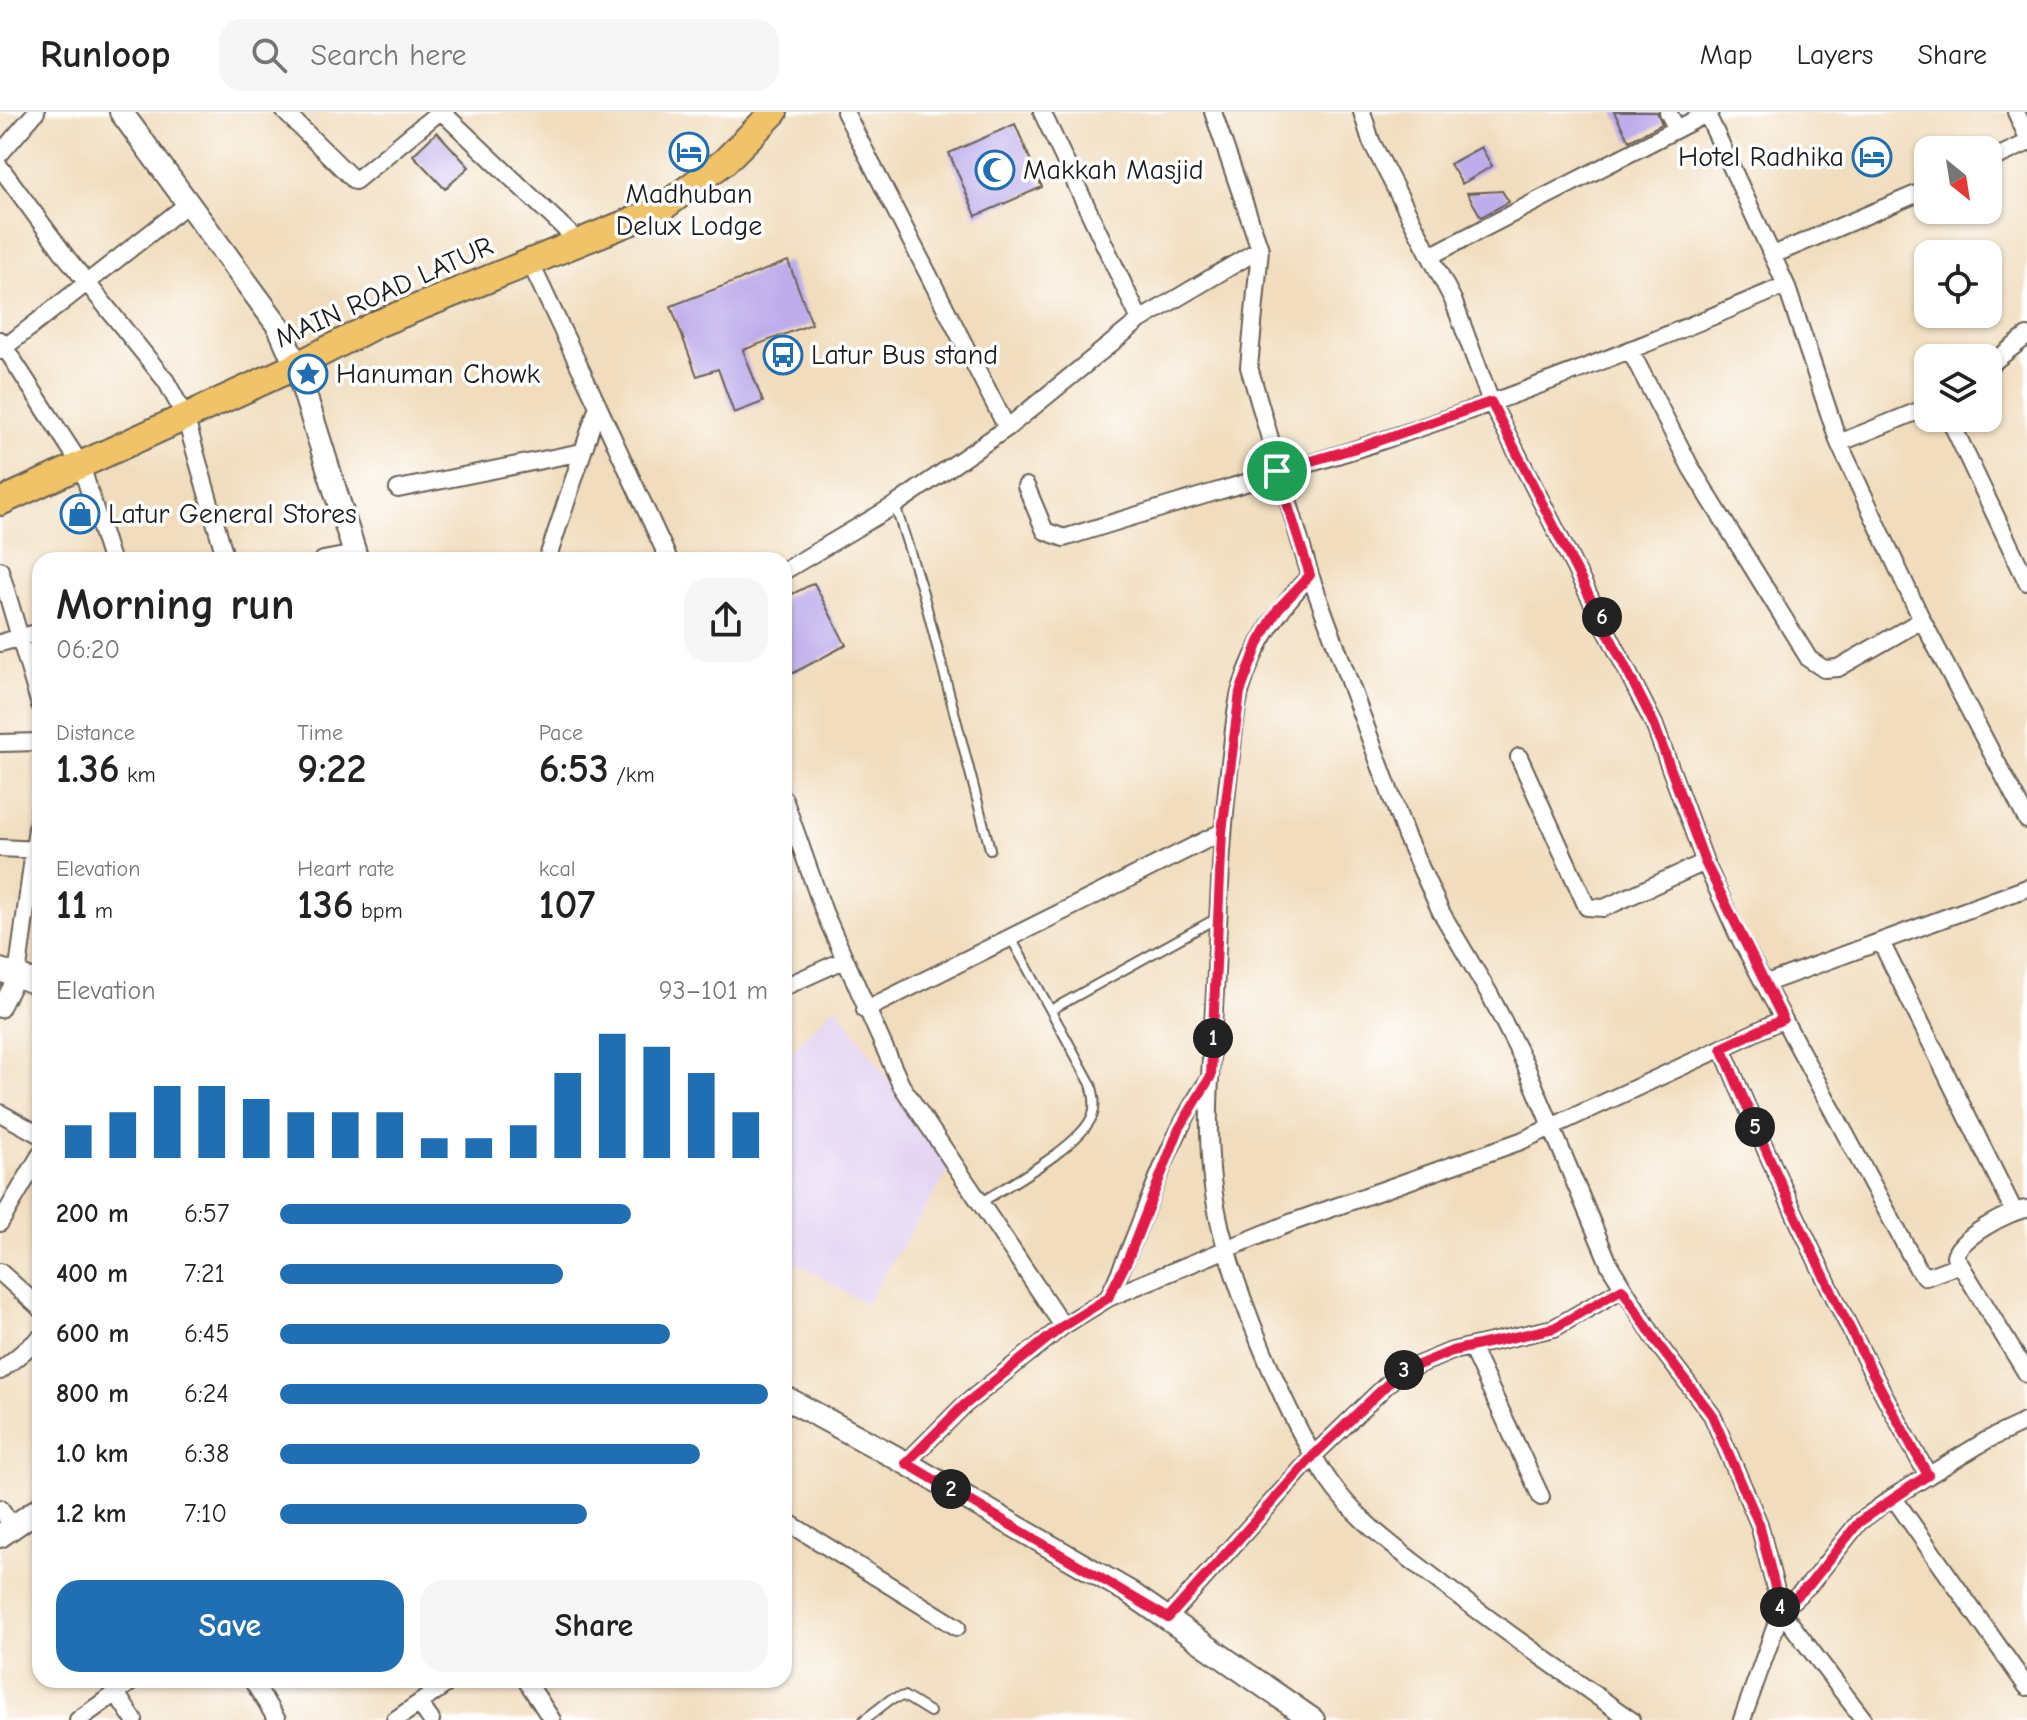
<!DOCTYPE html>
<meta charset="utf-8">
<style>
:root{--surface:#fff;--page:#f6f6f6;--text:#222;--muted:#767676;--line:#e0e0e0;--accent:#1f6fb2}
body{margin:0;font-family:"Comic Neue",sans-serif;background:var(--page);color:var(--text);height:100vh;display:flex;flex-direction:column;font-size:30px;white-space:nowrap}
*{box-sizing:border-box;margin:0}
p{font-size:26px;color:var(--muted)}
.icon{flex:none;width:44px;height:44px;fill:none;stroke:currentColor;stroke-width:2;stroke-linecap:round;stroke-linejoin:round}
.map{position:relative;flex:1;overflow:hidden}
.side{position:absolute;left:32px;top:440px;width:760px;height:1136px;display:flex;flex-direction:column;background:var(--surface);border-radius:24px;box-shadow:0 2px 6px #0004}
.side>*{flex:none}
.needle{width:52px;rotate:150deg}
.controls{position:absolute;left:1914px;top:24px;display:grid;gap:16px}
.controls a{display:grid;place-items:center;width:88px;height:88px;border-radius:16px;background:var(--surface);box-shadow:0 2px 6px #0004;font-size:40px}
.pin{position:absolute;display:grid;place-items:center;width:68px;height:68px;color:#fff;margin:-34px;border:4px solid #fff;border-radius:50%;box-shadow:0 2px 8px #0007}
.km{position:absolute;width:40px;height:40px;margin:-20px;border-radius:50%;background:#222;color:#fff;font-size:22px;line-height:40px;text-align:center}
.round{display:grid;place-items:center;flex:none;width:84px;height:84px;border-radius:24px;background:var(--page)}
.headline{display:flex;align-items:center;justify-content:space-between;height:136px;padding:0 24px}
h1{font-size:44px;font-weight:700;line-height:60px}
.figures{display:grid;grid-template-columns:repeat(3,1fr);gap:12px;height:136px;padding:8px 24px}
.figures div{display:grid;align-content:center}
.figures b{font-size:40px;font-weight:700}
.figures small{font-size:22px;font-weight:400}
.figures p{font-size:22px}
.chart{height:224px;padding:16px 24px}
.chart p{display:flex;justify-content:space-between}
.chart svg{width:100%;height:144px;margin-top:8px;stroke:var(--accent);stroke-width:6}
.button{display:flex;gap:16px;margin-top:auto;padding:16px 24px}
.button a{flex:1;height:92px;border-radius:24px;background:var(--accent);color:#fff;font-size:32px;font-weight:700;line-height:92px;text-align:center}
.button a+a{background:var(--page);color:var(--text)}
ul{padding:0 24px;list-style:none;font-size:26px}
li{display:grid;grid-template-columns:128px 96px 1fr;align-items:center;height:60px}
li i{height:20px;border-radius:10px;background:var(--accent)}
header{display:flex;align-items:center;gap:48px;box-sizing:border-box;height:112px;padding:0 40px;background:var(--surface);border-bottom:2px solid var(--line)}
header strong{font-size:38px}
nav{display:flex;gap:44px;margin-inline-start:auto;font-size:28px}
.search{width:560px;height:72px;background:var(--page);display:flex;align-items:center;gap:20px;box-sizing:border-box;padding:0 28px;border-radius:24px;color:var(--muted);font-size:30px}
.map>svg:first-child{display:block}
.built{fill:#e3d3f2}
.building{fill:#beadeb}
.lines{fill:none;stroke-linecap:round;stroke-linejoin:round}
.service-casing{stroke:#676055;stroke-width:12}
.minor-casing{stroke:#676055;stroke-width:20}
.tertiary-casing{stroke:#676055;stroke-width:26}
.primary-casing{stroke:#676055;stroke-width:30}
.service{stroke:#fff;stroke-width:8}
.minor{stroke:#fff;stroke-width:16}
.tertiary{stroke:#fff;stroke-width:22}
.primary{stroke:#f1c369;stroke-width:26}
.route-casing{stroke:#fff;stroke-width:16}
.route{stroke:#e11d48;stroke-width:10}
.labels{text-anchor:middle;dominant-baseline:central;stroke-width:7;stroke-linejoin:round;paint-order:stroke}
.poi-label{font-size:28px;fill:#1c1c1c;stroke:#fff;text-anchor:start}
.street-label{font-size:28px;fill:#1c1c1c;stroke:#fff}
</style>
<header>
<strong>Runloop</strong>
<div class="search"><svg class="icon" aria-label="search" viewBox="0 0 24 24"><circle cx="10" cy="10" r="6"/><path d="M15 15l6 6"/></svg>Search here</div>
<nav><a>Map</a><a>Layers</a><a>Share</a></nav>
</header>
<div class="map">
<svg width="2027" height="1608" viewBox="0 0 2027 1608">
<rect width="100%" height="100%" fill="#fff"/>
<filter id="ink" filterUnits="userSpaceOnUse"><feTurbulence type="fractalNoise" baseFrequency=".0125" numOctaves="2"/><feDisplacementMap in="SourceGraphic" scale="16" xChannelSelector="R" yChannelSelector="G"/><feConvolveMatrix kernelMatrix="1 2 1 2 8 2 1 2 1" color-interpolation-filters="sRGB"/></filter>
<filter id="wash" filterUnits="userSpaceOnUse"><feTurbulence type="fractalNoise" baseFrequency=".006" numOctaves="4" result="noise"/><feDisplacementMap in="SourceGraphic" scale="32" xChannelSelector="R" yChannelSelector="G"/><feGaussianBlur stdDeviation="1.8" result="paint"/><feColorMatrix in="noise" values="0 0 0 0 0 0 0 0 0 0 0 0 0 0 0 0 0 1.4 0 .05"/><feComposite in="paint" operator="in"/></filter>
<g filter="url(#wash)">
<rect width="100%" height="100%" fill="#f1ddbe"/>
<!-- built -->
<path class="built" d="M 836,893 L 950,1057 L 866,1192 L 784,1144 L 784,947 Z"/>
<g id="blocks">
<!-- building -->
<path class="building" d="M 1614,0 L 1657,0 L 1662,12 L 1629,29 Z
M 1015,12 L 1042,75 L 976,104 L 949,41 Z
M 437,20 L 469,55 L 445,77 L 413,43 Z
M 1481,35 L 1492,54 L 1462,72 L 1450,52 Z
M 1502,79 L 1509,90 L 1481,105 L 1467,81 Z
M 788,149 L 812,212 L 743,238 L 763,290 L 734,301 L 718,257 L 697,264 L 671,194 Z
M 814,471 L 846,533 L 784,566 L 784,486 Z"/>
</g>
</g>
<g filter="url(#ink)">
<use href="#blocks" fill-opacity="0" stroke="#676055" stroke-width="2"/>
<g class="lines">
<defs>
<path id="service" d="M 895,393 L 923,481 L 990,737
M 1051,898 L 1217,806
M 980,1091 C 1008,1073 1083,1033 1093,1002 C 1096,991 1094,982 1091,972 L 1011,826
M 864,1608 L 891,1587 L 904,1584 L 930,1600"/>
<path id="minor" d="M 285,0 L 355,69 L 439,0
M 442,0 L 581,132
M 845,0 L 1007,316
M 1042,0 L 1140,208
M 1362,0 L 1371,29 L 1453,188 L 1491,290 L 1654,612 L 1705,750 L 1737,821 L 1918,1157 L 1926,1165 L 1958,1153
M 1668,0 L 1677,17
M 2016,0 L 2027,24
M 1707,2 L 1786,173 L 1839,331 L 1922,508 L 2027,708
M 0,42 L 36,0
M 1988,49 L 2027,31
M 0,55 L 67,146 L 166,269 L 185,304 L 226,448
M 1260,137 L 1249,255 L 1310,463 C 1278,498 1255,531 1241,577 C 1235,597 1234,622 1231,643 C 1222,714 1219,786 1216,858 C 1213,937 1201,1021 1217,1099 C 1231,1171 1286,1304 1327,1366 C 1357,1411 1403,1441 1445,1474 C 1506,1520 1568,1564 1631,1608
M 1773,143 L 1928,77
M 1430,144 L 1710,0
M 530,150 L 598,294 L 547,448
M 0,228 L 81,353 L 111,448
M 0,239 L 190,90
M 1631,240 L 1691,356 L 1809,547 L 1824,557 L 1838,556 L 1922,508
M 1988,254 L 2027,224
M 598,294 L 669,448
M 1949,306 L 2027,470
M 1839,331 L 1928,295
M 1026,374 L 1045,419 L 1064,426 C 1164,394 1266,366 1366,334 C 1509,287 1648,233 1786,173
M 398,377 L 582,340
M 323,448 L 355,442
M 0,458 L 40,593
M 784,459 L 895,393 L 1007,316 L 1140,208 L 1260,137 L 1213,0
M 1310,463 L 1406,724 L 1441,800 L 1490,883 L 1525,952 L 1610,1154 L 1660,1235 L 1712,1303 L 1759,1412 L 1781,1499 L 1864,1608
M 0,531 L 40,520
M 0,631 L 40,630
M 1519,645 L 1587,795 L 1604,796 L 1705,750
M 784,687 L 824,800 L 901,973 L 1063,1214
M 0,736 L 40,738
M 1881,830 L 2014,1099
M 1764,872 L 2027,776
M 784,875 L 844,848
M 0,897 L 17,864 L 40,694
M 865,898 L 1222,720
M 1722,936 L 1783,907
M 0,1001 L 40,1023
M 2027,1097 C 2010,1098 1958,1127 1955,1144 L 2027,1262
M 0,1111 L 40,1043
M 0,1160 L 40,1196
M 1108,1186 C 1144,1114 1163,1031 1210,966
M 1471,1235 L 1541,1385
M 0,1259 L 40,1226
M 2027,1309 L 1987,1328 L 1893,1385 L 2027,1575
M 906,1351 L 963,1294 L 1063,1214 L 1108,1186 L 1290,1111 L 1521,1029 L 1722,936 C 1783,1082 1850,1226 1928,1363
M 0,1396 L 13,1415
M 784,1408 L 957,1515
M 1168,1506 L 1314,1343 L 1399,1261 L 1452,1239 L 1554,1216 L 1622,1177
M 252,1568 L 277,1608
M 526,1568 L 552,1608
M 116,1581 L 134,1608
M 419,1591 L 431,1608
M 78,1608 L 134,1568
M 395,1608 L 452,1568
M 1742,1608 L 1781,1499 L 1810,1472 L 1859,1410 L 1893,1385"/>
<path id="tertiary" d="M 121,0 L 279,215 L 296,254 L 357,448
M 0,858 L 40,872
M 784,1285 L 906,1351 L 1129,1480 L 1313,1608
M 0,1424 L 40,1396"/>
<path id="primary" d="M 0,390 L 296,254 L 377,212 L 659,98 L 724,50 L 774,0"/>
</defs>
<!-- service casing -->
<use href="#service" class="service-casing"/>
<!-- minor casing -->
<use href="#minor" class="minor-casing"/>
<!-- tertiary casing -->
<use href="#tertiary" class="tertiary-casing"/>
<!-- primary casing -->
<use href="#primary" class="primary-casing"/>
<!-- service -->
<use href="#service" class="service"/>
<!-- minor -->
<use href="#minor" class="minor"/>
<!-- tertiary -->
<use href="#tertiary" class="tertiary"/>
<!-- primary -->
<use href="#primary" class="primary"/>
</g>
</g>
<g class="lines" filter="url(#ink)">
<defs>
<path id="route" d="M 1491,290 L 1654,612 L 1705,750 L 1783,907 L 1722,936 C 1783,1082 1850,1226 1928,1363 L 1859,1410 L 1810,1472 L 1781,1499 L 1759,1412 L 1712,1303 L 1660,1235 L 1622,1177 L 1554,1216 L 1452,1239 L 1399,1261 L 1314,1343 L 1168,1506 L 906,1351 L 963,1294 L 1063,1214 L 1108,1186 L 1128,1147 L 1179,1017 L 1211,964 L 1222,720 L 1240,580 L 1259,530 L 1278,497 L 1310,463 L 1277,359 L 1363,334 Z"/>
</defs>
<!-- route casing -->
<use href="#route" class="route-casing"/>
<!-- route -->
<use href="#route" class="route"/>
</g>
<!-- icons -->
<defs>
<symbol id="hotel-ring" viewBox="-11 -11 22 22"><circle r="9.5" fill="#fff" stroke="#1f6fb2" stroke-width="1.5"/><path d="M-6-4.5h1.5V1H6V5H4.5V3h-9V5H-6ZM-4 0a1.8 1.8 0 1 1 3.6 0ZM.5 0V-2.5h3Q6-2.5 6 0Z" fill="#1f6fb2"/></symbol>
<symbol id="mosque-ring" viewBox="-11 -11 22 22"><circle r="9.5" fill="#fff" stroke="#1f6fb2" stroke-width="1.5"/><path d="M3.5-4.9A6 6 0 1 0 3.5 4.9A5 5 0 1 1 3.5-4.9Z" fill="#1f6fb2"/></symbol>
<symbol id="bus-ring" viewBox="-11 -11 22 22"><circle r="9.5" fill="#fff" stroke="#1f6fb2" stroke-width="1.5"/><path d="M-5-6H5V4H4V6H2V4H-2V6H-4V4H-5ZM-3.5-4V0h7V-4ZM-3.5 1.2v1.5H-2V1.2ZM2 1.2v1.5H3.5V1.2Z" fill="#1f6fb2"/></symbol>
<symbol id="sight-ring" viewBox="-11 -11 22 22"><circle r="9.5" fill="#fff" stroke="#1f6fb2" stroke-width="1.5"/><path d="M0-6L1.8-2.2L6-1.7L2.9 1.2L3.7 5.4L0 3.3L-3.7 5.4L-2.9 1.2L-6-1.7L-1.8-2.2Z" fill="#1f6fb2"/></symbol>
<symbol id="shop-ring" viewBox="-11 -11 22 22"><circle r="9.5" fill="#fff" stroke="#1f6fb2" stroke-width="1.5"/><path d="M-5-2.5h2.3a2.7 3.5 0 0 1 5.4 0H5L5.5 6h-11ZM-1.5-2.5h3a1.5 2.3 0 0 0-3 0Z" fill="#1f6fb2"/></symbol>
</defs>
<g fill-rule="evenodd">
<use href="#hotel-ring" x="667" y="18" width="44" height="44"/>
<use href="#hotel-ring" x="1850" y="23" width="44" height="44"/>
<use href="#mosque-ring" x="973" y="36" width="44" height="44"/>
<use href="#bus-ring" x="761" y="221" width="44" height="44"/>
<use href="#sight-ring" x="286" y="240" width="44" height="44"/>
<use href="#shop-ring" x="58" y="380" width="44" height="44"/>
</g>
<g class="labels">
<!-- poi labels -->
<g class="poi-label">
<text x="1844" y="45" text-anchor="end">Hotel Radhika</text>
<text x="1023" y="58">Makkah Masjid</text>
<text x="689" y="82" text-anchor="middle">Madhuban<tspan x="689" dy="32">Delux Lodge</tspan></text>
<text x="811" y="243">Latur Bus stand</text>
<text x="336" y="262">Hanuman Chowk</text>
<text x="108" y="402">Latur General Stores</text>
</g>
<!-- street labels -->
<g class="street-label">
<text transform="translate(384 180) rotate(-24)">MAIN ROAD LATUR</text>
</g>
</g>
</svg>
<div class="controls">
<a><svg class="needle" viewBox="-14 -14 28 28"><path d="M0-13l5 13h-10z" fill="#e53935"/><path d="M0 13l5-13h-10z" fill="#767676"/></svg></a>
<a><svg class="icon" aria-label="locate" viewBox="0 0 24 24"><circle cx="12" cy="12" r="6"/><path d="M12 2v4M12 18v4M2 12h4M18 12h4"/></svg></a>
<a><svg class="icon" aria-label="layers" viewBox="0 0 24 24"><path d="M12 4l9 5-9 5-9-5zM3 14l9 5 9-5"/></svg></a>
</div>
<div class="pin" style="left:1277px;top:359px;background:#1e9e55"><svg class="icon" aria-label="arrive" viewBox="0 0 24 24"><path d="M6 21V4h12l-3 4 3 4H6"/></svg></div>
<b class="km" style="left:1213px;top:926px">1</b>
<b class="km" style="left:951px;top:1377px">2</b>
<b class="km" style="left:1404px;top:1258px">3</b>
<b class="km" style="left:1780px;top:1495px">4</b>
<b class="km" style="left:1755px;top:1015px">5</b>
<b class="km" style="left:1602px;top:505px">6</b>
<section class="side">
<div class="headline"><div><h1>Morning run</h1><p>06:20</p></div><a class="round"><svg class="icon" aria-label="share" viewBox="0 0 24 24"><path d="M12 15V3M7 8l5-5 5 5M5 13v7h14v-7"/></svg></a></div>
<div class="figures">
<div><p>Distance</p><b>1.36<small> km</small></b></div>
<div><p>Time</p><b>9:22</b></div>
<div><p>Pace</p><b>6:53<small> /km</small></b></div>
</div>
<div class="figures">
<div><p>Elevation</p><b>11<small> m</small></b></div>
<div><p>Heart rate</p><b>136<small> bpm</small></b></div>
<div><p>kcal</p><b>107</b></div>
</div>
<div class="chart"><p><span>Elevation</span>93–101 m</p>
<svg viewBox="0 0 160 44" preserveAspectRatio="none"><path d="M5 44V34M15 44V30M25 44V22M35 44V22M45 44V26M55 44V30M65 44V30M75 44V30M85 44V38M95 44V38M105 44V34M115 44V18M125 44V6M135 44V10M145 44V18M155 44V30"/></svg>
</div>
<ul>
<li><b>200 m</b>6:57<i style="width:72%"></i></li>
<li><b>400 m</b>7:21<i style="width:58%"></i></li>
<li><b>600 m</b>6:45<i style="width:80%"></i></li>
<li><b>800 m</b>6:24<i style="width:100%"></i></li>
<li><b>1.0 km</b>6:38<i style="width:86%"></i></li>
<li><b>1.2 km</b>7:10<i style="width:63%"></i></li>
</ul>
<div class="button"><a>Save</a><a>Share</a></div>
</section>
</div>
